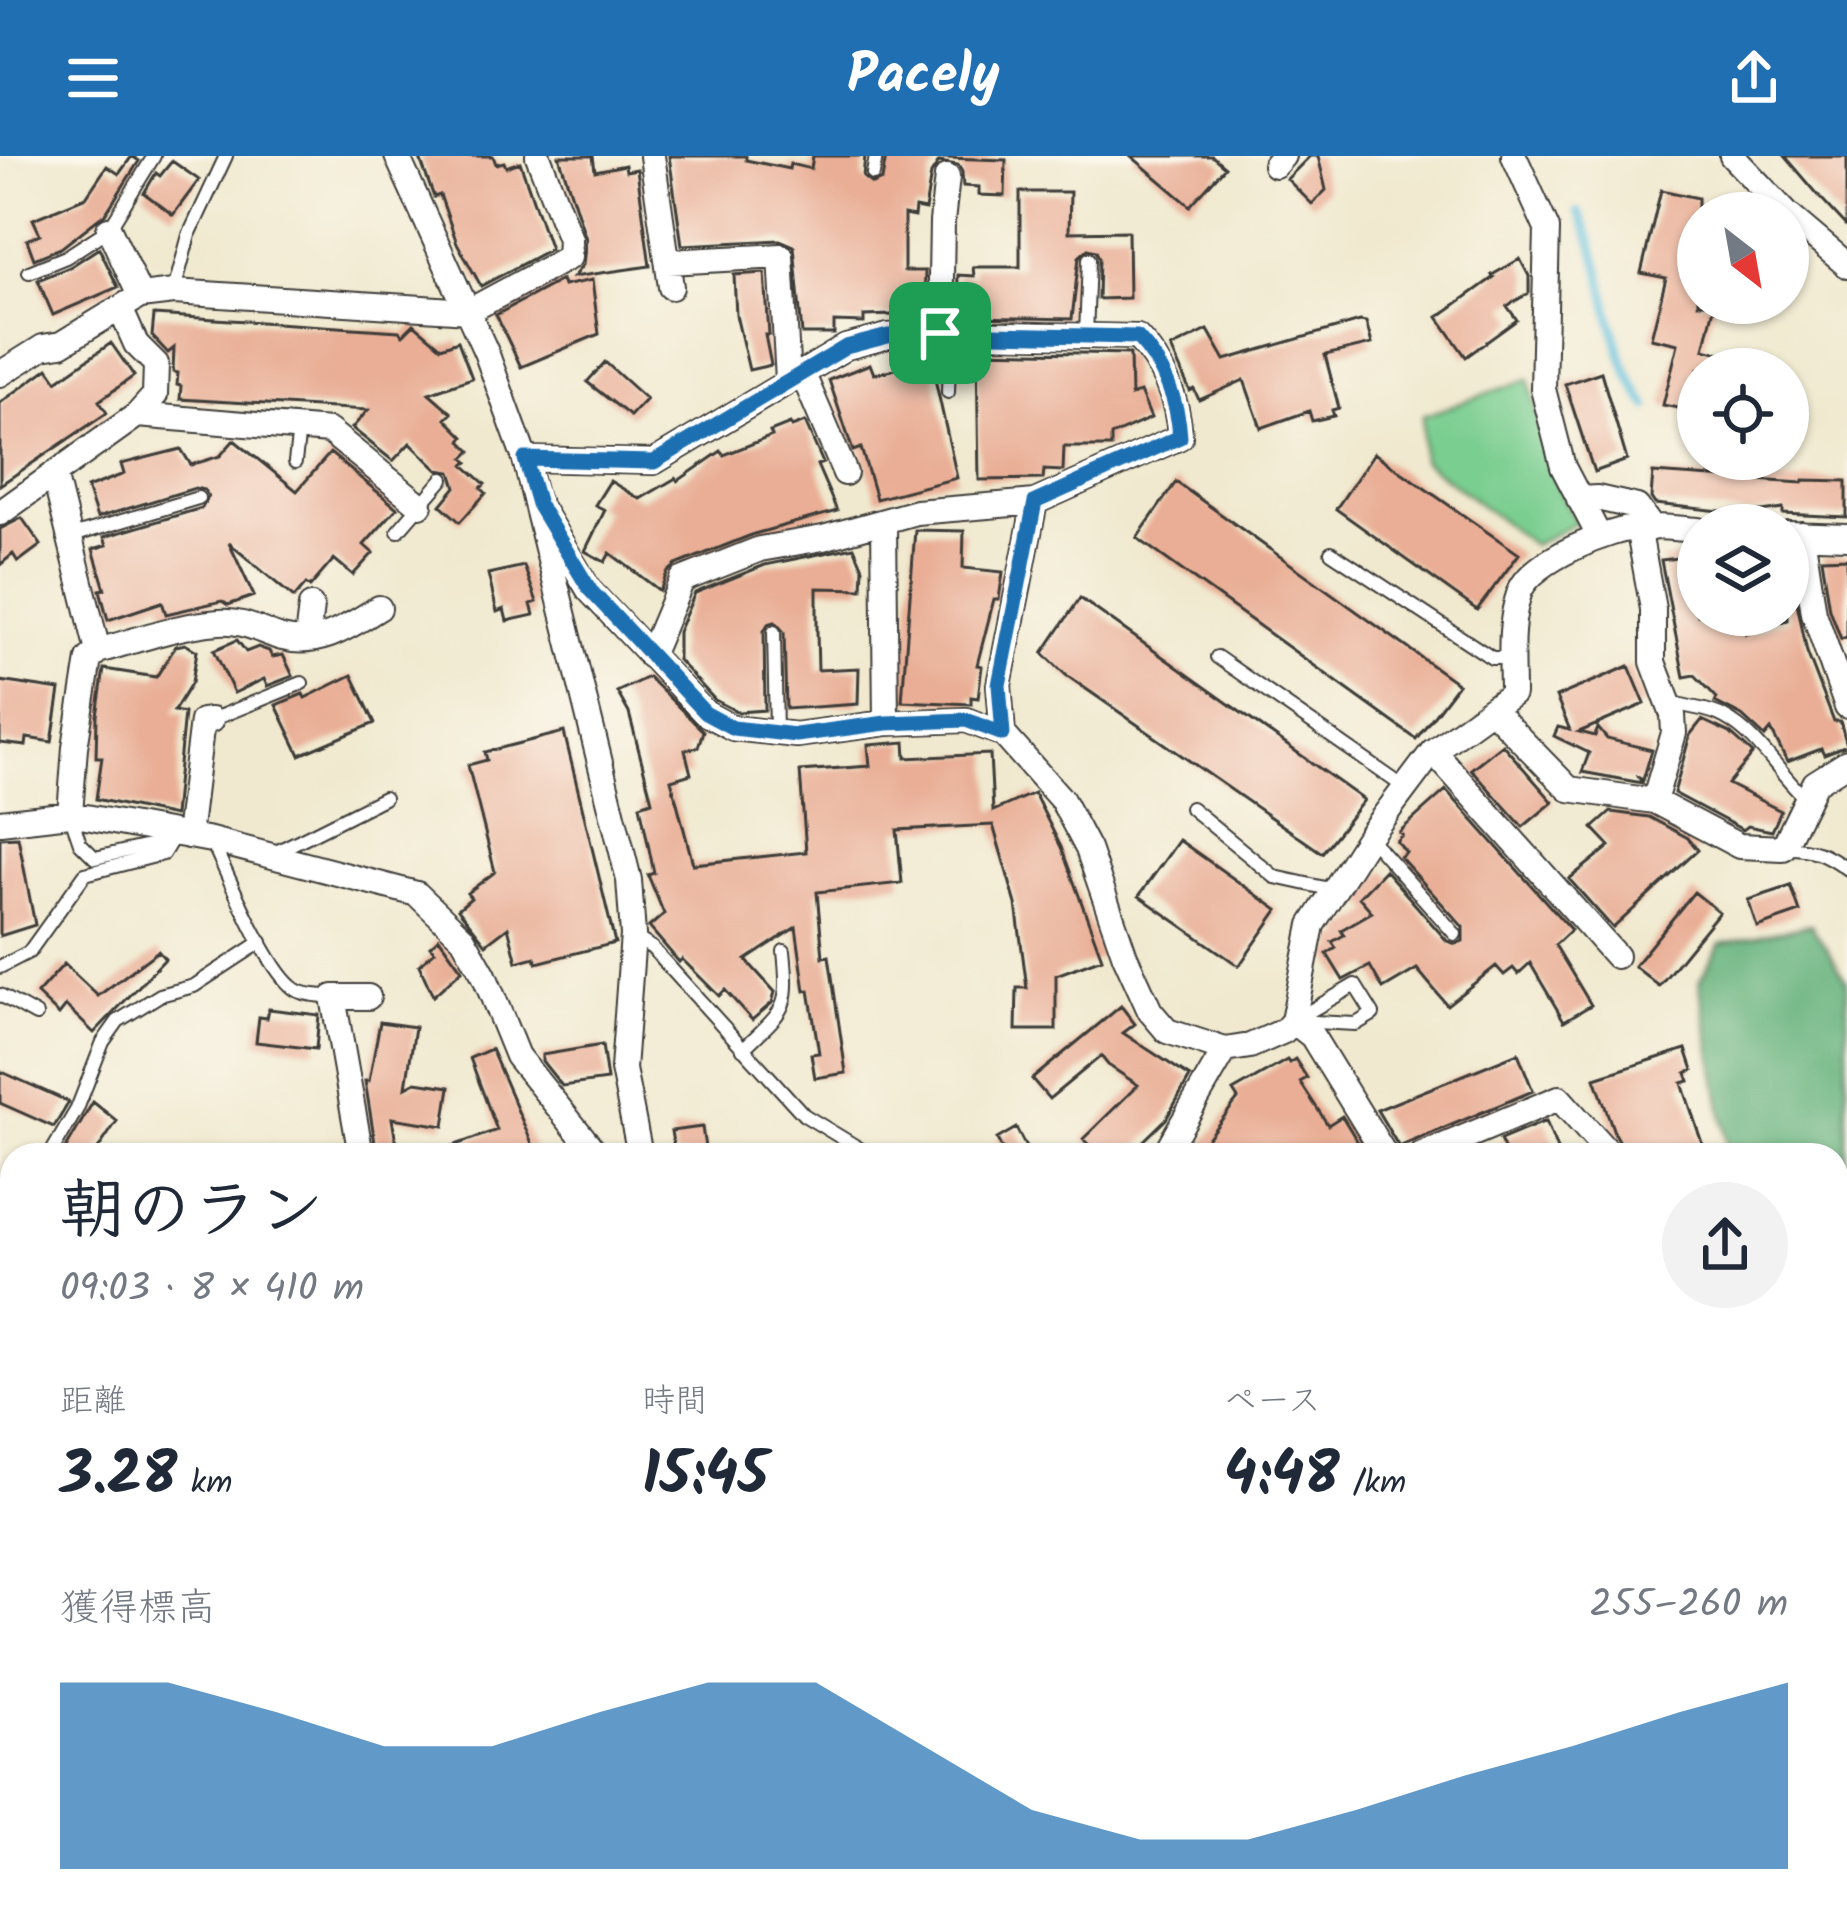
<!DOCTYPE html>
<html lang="ja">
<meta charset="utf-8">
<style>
:root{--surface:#fff;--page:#f2f2f3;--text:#1f2937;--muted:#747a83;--accent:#1f6fb2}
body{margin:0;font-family:Kalam,"Klee One",sans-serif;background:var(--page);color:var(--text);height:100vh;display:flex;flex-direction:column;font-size:45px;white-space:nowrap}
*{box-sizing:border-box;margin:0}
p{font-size:39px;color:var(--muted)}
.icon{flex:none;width:66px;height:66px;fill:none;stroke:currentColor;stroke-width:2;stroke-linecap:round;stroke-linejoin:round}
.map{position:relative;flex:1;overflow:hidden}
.side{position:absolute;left:0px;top:987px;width:1848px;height:768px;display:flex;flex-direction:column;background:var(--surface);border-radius:36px 36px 0 0;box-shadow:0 3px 9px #0004}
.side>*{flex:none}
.needle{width:78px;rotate:149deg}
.buttons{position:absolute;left:1677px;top:36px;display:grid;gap:24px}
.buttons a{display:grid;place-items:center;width:132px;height:132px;border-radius:50%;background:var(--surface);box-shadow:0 3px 9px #0004;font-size:60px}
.pin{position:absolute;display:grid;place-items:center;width:102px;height:102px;color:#fff;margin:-51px;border-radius:24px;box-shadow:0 6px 18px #0006}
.round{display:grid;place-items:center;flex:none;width:126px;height:126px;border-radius:63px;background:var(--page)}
.overview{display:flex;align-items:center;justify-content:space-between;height:204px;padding:0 60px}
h1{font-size:66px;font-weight:600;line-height:90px}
.figures{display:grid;grid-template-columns:repeat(3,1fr);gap:18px;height:204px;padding:12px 60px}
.figures div{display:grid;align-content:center}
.figures b{font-size:60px;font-weight:600}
.figures small{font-size:33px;font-weight:400}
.figures p{font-size:33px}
.chart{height:336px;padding:24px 60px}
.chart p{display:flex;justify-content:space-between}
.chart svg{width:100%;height:216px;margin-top:12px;fill:var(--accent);opacity:.7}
header{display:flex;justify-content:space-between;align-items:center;height:156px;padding:0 60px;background:var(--accent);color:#fff;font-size:54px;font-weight:600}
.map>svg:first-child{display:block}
.green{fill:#7ace90;stroke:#4b7556;stroke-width:3}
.forest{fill:#63b17a;stroke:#40664b;stroke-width:3}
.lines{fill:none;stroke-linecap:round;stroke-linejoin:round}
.stream{stroke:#5ebfdc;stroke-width:9}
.building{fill:#e9ae95}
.service-casing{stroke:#3c3b37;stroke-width:16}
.minor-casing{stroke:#3c3b37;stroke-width:28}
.service{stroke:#fff;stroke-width:12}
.minor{stroke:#fff;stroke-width:24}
.route-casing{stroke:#fff;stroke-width:24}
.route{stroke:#1f6fb2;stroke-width:15}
</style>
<header><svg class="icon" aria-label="menu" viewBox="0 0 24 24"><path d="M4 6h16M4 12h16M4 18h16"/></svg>Pacely<svg class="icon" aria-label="share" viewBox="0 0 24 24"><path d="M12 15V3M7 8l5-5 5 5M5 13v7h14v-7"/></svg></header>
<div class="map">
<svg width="1847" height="1755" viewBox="0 0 1847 1755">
<rect width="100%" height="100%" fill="#fbf7ec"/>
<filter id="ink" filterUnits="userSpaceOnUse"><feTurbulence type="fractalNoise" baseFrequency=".00833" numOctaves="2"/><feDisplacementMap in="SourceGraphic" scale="24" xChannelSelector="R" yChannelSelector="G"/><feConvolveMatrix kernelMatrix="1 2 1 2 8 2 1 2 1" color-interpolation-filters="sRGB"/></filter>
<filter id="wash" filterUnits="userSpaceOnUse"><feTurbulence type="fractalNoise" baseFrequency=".004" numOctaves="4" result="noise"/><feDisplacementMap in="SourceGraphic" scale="48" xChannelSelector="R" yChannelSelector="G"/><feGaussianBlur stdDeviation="2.7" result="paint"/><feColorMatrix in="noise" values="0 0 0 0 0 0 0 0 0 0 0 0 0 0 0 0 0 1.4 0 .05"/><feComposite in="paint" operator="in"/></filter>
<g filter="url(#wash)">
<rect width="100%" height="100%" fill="#f0e9cf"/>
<!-- green -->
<path class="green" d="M 1529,223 L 1551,316 L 1576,367 L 1533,389 L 1422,304 L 1423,260 Z"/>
<!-- forest -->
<path class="forest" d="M 1811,768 L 1847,824 L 1847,1205 L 1836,1213 L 1836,999 L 1729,999 L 1699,826 L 1720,788 Z
M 12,1113 L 12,1161 L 0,1171 L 0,1118 Z
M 1847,1662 L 1847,1755 L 1634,1755 L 1635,1743 L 1836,1743 L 1836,1668 Z"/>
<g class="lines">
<!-- stream -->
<path class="stream" d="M 1578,56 C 1610,112 1607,203 1648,250
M 0,1184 L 12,1178"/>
</g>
<g id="blocks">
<!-- building -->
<path class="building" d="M 132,0 L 139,5 L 106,57 L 61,92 L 34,103 L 27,84 L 40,78 L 33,63 L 86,41 L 107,10 L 119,18 Z
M 419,0 L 493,0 L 496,8 L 504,6 L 506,11 L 520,6 L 550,93 L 481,130 L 457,87 L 440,39 L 434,41 Z
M 559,0 L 593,0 L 595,15 L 625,9 L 626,15 L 637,13 L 650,110 L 573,121 L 583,109 L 586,83 Z
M 669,0 L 746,0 L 746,4 L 789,13 L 790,8 L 811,13 L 813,0 L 865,0 L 863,21 L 872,28 L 882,24 L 886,0 L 1006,4 L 1005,40 L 979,39 L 979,31 L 963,30 L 962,16 L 958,9 L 939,6 L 931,18 L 925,54 L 915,52 L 914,61 L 904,59 L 904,115 L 925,115 L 924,158 L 864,160 L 864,167 L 834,166 L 834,178 L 802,178 L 794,90 L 780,84 L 682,89 Z
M 1131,0 L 1212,0 L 1225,11 L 1190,50 Z
M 1310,0 L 1318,0 L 1326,34 L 1312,48 L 1287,23 Z
M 1785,0 L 1847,0 L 1847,70 L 1820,41 Z
M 172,5 L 199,24 L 173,59 L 144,37 L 156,17 L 160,20 Z
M 1661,34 L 1698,42 L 1698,100 L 1691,128 L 1698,130 L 1698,147 L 1715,147 L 1704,193 L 1748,204 L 1747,213 L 1698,213 L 1698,256 L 1663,249 L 1678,188 L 1651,182 L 1666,122 L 1641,117 Z
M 1020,36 L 1070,36 L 1069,76 L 1128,75 L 1129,142 L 1098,143 L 1099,102 L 1096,95 L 1088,93 L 1079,101 L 1072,163 L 973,161 L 973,153 L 957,153 L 958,119 L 974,120 L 973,111 L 1020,111 Z
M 99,92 L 118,131 L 53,159 L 38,124 L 70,111 Z
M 1520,103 L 1529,120 L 1529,137 L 1507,150 L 1517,164 L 1466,201 L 1438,161 L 1494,121 L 1492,119 Z
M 765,117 L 769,179 L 765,179 L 771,209 L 749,214 L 736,159 L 734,119 Z
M 561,124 L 563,130 L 592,124 L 599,178 L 521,211 L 496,159 Z
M 154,159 L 399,175 L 403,179 L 414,168 L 441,191 L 458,185 L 472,222 L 429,237 L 452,257 L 446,263 L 464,281 L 461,285 L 471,295 L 464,302 L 468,306 L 464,309 L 485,328 L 481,332 L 486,337 L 460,366 L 441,349 L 456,331 L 451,316 L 438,314 L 410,287 L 393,305 L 352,272 L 368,254 L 180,243 L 181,230 L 177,229 L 178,217 L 173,216 L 174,192 L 168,197 L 152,180 Z
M 1360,165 L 1366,166 L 1372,188 L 1325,199 L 1339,252 L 1332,254 L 1334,260 L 1312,265 L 1309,255 L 1261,272 L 1244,224 L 1199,244 L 1194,233 L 1190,235 L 1171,192 L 1208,174 L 1225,204 Z
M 111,187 L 134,220 L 99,245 L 107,257 L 0,329 L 0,247 L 48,212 L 57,225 Z
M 977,195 L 1130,198 L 1131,240 L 1140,236 L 1151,262 L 1111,280 L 1111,291 L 1064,291 L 1063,315 L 1044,314 L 1043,323 L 979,324 Z
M 931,205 L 957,322 L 876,343 L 861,292 L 853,295 L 829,224 L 870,208 L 874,218 Z
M 605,206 L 646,243 L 630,260 L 587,226 Z
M 1601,216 L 1627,304 L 1594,316 L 1565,228 Z
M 805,266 L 823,307 L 817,309 L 837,355 L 754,378 L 676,409 L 667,417 L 660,435 L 610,397 L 605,406 L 585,395 L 605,354 L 595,349 L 610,325 L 640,343 L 676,322 L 678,325 L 721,295 L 724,299 L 772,280 L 770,276 L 790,268 L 792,271 Z
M 234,284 L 297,335 L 330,297 L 385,342 L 397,352 L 364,389 L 373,397 L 353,419 L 334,403 L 310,431 L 306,428 L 294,442 L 229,387 L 254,440 L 228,449 L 222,445 L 166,458 L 162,446 L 108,464 L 100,434 L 105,433 L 93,393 L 107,389 L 104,381 L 202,352 L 208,340 L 204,334 L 195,332 L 97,362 L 87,332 L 124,318 L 121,308 L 181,293 L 191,309 L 220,300 Z
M 1374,297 L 1519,398 L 1477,454 L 1336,353 Z
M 1653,317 L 1802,327 L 1803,324 L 1847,325 L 1847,361 L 1783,358 L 1783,353 L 1748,358 L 1655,348 L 1651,342 Z
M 1176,326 L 1458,528 L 1416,583 L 1137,382 Z
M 22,362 L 41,389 L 18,406 L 13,398 L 0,409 L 0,373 Z
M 915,374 L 964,375 L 963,412 L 1003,416 L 999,443 L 994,443 L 977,509 L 982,510 L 978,542 L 971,541 L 971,548 L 902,545 Z
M 854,391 L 863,412 L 862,433 L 817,432 L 817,476 L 818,514 L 859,512 L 858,548 L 786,553 L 784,476 L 775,466 L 768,468 L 764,475 L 765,554 L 738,556 L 715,544 L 678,504 L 678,476 L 695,437 L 765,409 Z
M 1693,400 L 1698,459 L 1744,459 L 1746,478 L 1788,464 L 1788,433 L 1794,432 L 1807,496 L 1834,566 L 1840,566 L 1847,590 L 1824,599 L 1821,593 L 1787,606 L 1771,574 L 1765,581 L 1742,560 L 1715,546 L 1717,542 L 1695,519 L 1684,521 L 1661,404 Z
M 1847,401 L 1847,481 L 1841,483 L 1830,453 L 1822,402 Z
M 524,410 L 537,446 L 531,448 L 534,459 L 507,465 L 504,453 L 497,456 L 488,418 Z
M 1080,442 L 1364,644 L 1322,697 L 1066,519 L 1043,497 Z
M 237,484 L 246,496 L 258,491 L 269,495 L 272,501 L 283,499 L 293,520 L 267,530 L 264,523 L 234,537 L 214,494 Z
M 185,488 L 197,495 L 192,526 L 174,555 L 184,557 L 174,660 L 96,643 L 102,601 L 96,601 L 97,560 L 104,513 L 156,521 L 176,490 Z
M 1629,510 L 1645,548 L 1579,576 L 1595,580 L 1598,572 L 1607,583 L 1652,594 L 1643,624 L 1639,622 L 1642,627 L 1582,616 L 1589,597 L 1554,580 L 1558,571 L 1570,574 L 1556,541 Z
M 352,519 L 375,567 L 300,599 L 276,549 L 303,538 L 305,542 Z
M 648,521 L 703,575 L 698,591 L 685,594 L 691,618 L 671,624 L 693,708 L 806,696 L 800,615 L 870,610 L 868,589 L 905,586 L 906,602 L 990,598 L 993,655 L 1034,637 L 1061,691 L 1102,802 L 1056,819 L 1056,874 L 1016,874 L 1017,832 L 1027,832 L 1016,748 L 993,669 L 897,674 L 902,727 L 817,736 L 823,801 L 829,800 L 846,917 L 815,922 L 811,898 L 819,897 L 809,834 L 805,835 L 796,771 L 746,804 L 775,836 L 772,847 L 752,864 L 725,834 L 719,840 L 682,803 L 679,806 L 649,771 L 664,758 L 648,719 L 654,717 L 640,649 L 652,645 L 629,557 L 617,536 Z
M 0,525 L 60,534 L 52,586 L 27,582 L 26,590 L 0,587 Z
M 1702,564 L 1730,577 L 1753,598 L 1728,628 L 1781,655 L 1772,675 L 1748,670 L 1743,674 L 1674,637 L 1690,579 Z
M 564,576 L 615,787 L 537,807 L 535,801 L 517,806 L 508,771 L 486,788 L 458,753 L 471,742 L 467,737 L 495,716 L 468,609 L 487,604 L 485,596 Z
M 1502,588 L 1553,646 L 1523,671 L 1471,613 Z
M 1446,634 L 1571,774 L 1555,789 L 1591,849 L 1564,865 L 1530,807 L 1518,818 L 1513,812 L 1504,819 L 1496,810 L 1447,849 L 1417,813 L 1383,833 L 1370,810 L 1343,824 L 1327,798 L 1336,792 L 1332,786 L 1344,779 L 1341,774 L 1372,756 L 1359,741 L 1385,714 L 1447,785 L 1456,788 L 1463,785 L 1463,771 L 1400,701 L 1406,696 L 1396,685 L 1402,679 L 1399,676 Z
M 1611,656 L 1649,661 L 1688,682 L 1698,694 L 1613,772 L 1569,723 L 1610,690 L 1593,672 Z
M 18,681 L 35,769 L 0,780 L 0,682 Z
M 1179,684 L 1278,754 L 1239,810 L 1139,740 Z
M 1791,730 L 1800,756 L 1757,771 L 1748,744 Z
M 1694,736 L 1719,756 L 1659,830 L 1634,810 Z
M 439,782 L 462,814 L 433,840 L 419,809 L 435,795 L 430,790 Z
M 158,795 L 165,803 L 94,877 L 66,850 L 59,859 L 37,838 L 64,808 L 98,840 Z
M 1121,850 L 1135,868 L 1123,877 L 1190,921 L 1166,963 L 1129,999 L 1099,999 L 1083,983 L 1138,929 L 1108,909 L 1101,900 L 1049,943 L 1032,923 Z
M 269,853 L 319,859 L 316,893 L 256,886 L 259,861 L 267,862 Z
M 380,866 L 415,871 L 406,931 L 416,926 L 450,931 L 444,970 L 392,962 L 398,999 L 377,999 L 365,925 L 369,925 Z
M 602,889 L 607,924 L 562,930 L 542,905 L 542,899 Z
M 491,893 L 534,992 L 515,999 L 436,999 L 436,996 L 497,974 L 470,902 Z
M 1686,893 L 1693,914 L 1686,917 L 1689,925 L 1682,927 L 1706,999 L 1626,999 L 1615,979 L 1595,922 Z
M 1518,897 L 1533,935 L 1399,991 L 1377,954 Z
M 1295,903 L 1307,922 L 1300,926 L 1328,969 L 1342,960 L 1365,998 L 1194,999 L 1238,943 L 1233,935 L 1287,904 L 1289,907 Z
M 0,915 L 69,946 L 54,971 L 0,947 Z
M 93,946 L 117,965 L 94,999 L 62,999 Z
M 1546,965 L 1559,999 L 1507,999 L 1500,984 Z
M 702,971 L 706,999 L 675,999 L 671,975 Z
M 1016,972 L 1030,999 L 1005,999 L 997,983 Z"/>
</g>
</g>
<g filter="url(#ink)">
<use href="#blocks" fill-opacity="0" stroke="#3c3b37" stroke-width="3"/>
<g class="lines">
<defs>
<path id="service" d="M 873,18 L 876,0
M 29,116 L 66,101 L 109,73 L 154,0
M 174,135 L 189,79 L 226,0
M 1086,179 L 1089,103
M 948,236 L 950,177
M 295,306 L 299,273
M 398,375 L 443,323
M 69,381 L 198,342
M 1331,396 L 1492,502 L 1512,502
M 774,476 L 776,576
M 1217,501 L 1404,631
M 1670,545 C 1688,553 1707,551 1724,561 C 1759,580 1777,616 1805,642
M 211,564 L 302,527
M 1191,652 L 1275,721 L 1334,734
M 70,658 L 80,687 L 95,702 L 175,684
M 1369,681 L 1455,778
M 212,686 C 228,719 268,817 296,834 C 307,840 320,839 333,841
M 1784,692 C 1812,691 1825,697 1847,713
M 272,698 L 384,642
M 635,781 L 652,792 L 804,959 L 870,999
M 0,811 L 29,796 L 85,718 L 163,698 L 171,685
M 1355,829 L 1373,858 L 1356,868 L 1293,865 Z
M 0,839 L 36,859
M 743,893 C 785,852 790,855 784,795
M 50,999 L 77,953 L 103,886 L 118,865 L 160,839 L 194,830 L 261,786
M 9,1046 L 12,1044
M 1836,1529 L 1847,1520
M 1836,1578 L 1847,1569
M 0,1687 L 12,1684
M 1430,1755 L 1432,1743"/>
<path id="minor" d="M 397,0 L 486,196 L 525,303 L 629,724 L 633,779 L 623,913 L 640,999
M 652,0 L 671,131
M 1514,0 L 1547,73 L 1543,233 L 1563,311 L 1599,380
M 1732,0 L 1786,57
M 1275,9 L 1283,0
M 1788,59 L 1847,109
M 109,73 L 140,140
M 668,106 L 781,100 L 788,225
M 940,177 L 942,66 L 947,21
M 802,216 L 845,317
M 0,218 L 43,191 L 61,188 L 140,140 L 174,136 L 469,155 L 569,101 L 570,83 L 538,0
M 137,259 L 329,275 L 420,349
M 525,303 L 654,306 L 846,191 L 888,180 L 940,177 L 1137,181 C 1163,208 1178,244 1180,281 L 1035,346 L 916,356 L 823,382 L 760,393 L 682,424 L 650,500
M 54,318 L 98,495 L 89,503 L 75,591 L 70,658
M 1579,343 L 1597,342 L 1637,351 L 1652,372
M 538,348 L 589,434 L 705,557 L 733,572 L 796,579 L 886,567 L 966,564 L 1003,578 L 1062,644 L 1088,693 L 1125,800 L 1150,855 L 1167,875 L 1225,894 L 1250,890 L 1284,875 L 1293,865 L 1312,769 L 1369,680 L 1433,595 L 1512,538 C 1512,504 1508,468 1520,435 C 1532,404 1610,373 1641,371 C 1660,370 1679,373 1698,374
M 0,357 L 137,259 L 155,239 L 156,208 L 136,188 L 120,152
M 884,365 L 886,567
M 1638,371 L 1653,453 L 1653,506 L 1673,559 L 1674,577 L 1654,645
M 1789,378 L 1847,380
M 1802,378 L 1814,457 L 1847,551
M 307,483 L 311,450
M 98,495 C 137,484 178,469 219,466 C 244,464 259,475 282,482 C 320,492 349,470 379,452
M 1492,554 L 1569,633 L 1654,645 L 1739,690 L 1783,692 L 1815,627 L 1847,607
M 1003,578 L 999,529 L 1035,346
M 1433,595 L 1616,800
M 0,666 L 70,658 L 211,684 L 417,738 L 463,782 L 484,819 L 517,900 L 597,999
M 188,680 L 202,565 L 211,564
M 1293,865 L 1312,880 L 1385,999
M 361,999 L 333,841 L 368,841
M 1164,999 L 1225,894
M 1422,999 L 1559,942 L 1610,999
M 0,1267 L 12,1260
M 0,1376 L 12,1373
M 1836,1546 L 1847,1558
M 300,1743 L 300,1755
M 503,1743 L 509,1755
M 712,1743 L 716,1755
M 544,1755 L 571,1743"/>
</defs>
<!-- service casing -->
<use href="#service" class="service-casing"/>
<!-- minor casing -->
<use href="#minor" class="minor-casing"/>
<!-- service -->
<use href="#service" class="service"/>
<!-- minor -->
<use href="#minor" class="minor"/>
</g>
</g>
<g class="lines" filter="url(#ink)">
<defs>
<path id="route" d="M 940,177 L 1137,181 C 1163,208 1178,244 1180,281 L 1035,346 L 999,529 L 1003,578 L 966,564 L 886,567 L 796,579 L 733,572 L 705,557 L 590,434 L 538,348 L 525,303 L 654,306 L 846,191 L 888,180 Z"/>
</defs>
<!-- route casing -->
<use href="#route" class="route-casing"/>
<!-- route -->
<use href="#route" class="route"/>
</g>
</svg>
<div class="buttons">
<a><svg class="needle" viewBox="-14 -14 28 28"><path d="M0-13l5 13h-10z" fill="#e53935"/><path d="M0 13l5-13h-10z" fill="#747a83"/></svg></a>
<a><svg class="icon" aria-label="locate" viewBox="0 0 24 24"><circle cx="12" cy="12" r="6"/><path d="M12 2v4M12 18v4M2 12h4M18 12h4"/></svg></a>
<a><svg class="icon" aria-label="layers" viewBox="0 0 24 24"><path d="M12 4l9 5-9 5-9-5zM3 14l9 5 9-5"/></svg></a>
</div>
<div class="pin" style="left:940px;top:177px;background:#1e9e55"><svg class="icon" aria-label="arrive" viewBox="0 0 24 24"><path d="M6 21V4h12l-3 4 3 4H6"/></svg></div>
<section class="side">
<div class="overview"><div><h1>朝のラン</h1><p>09:03 · 8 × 410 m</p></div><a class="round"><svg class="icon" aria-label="share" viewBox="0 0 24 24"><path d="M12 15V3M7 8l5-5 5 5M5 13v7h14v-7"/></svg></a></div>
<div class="figures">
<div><p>距離</p><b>3.28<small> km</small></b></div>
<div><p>時間</p><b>15:45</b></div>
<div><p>ペース</p><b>4:48<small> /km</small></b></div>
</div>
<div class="chart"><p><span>獲得標高</span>255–260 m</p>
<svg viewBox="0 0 160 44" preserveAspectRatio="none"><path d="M0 44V6L10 6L20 12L30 19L40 19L50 12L60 6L70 6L80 19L90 32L100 38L110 38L120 32L130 25L140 19L150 12L160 6V44z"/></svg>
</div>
</section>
</div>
